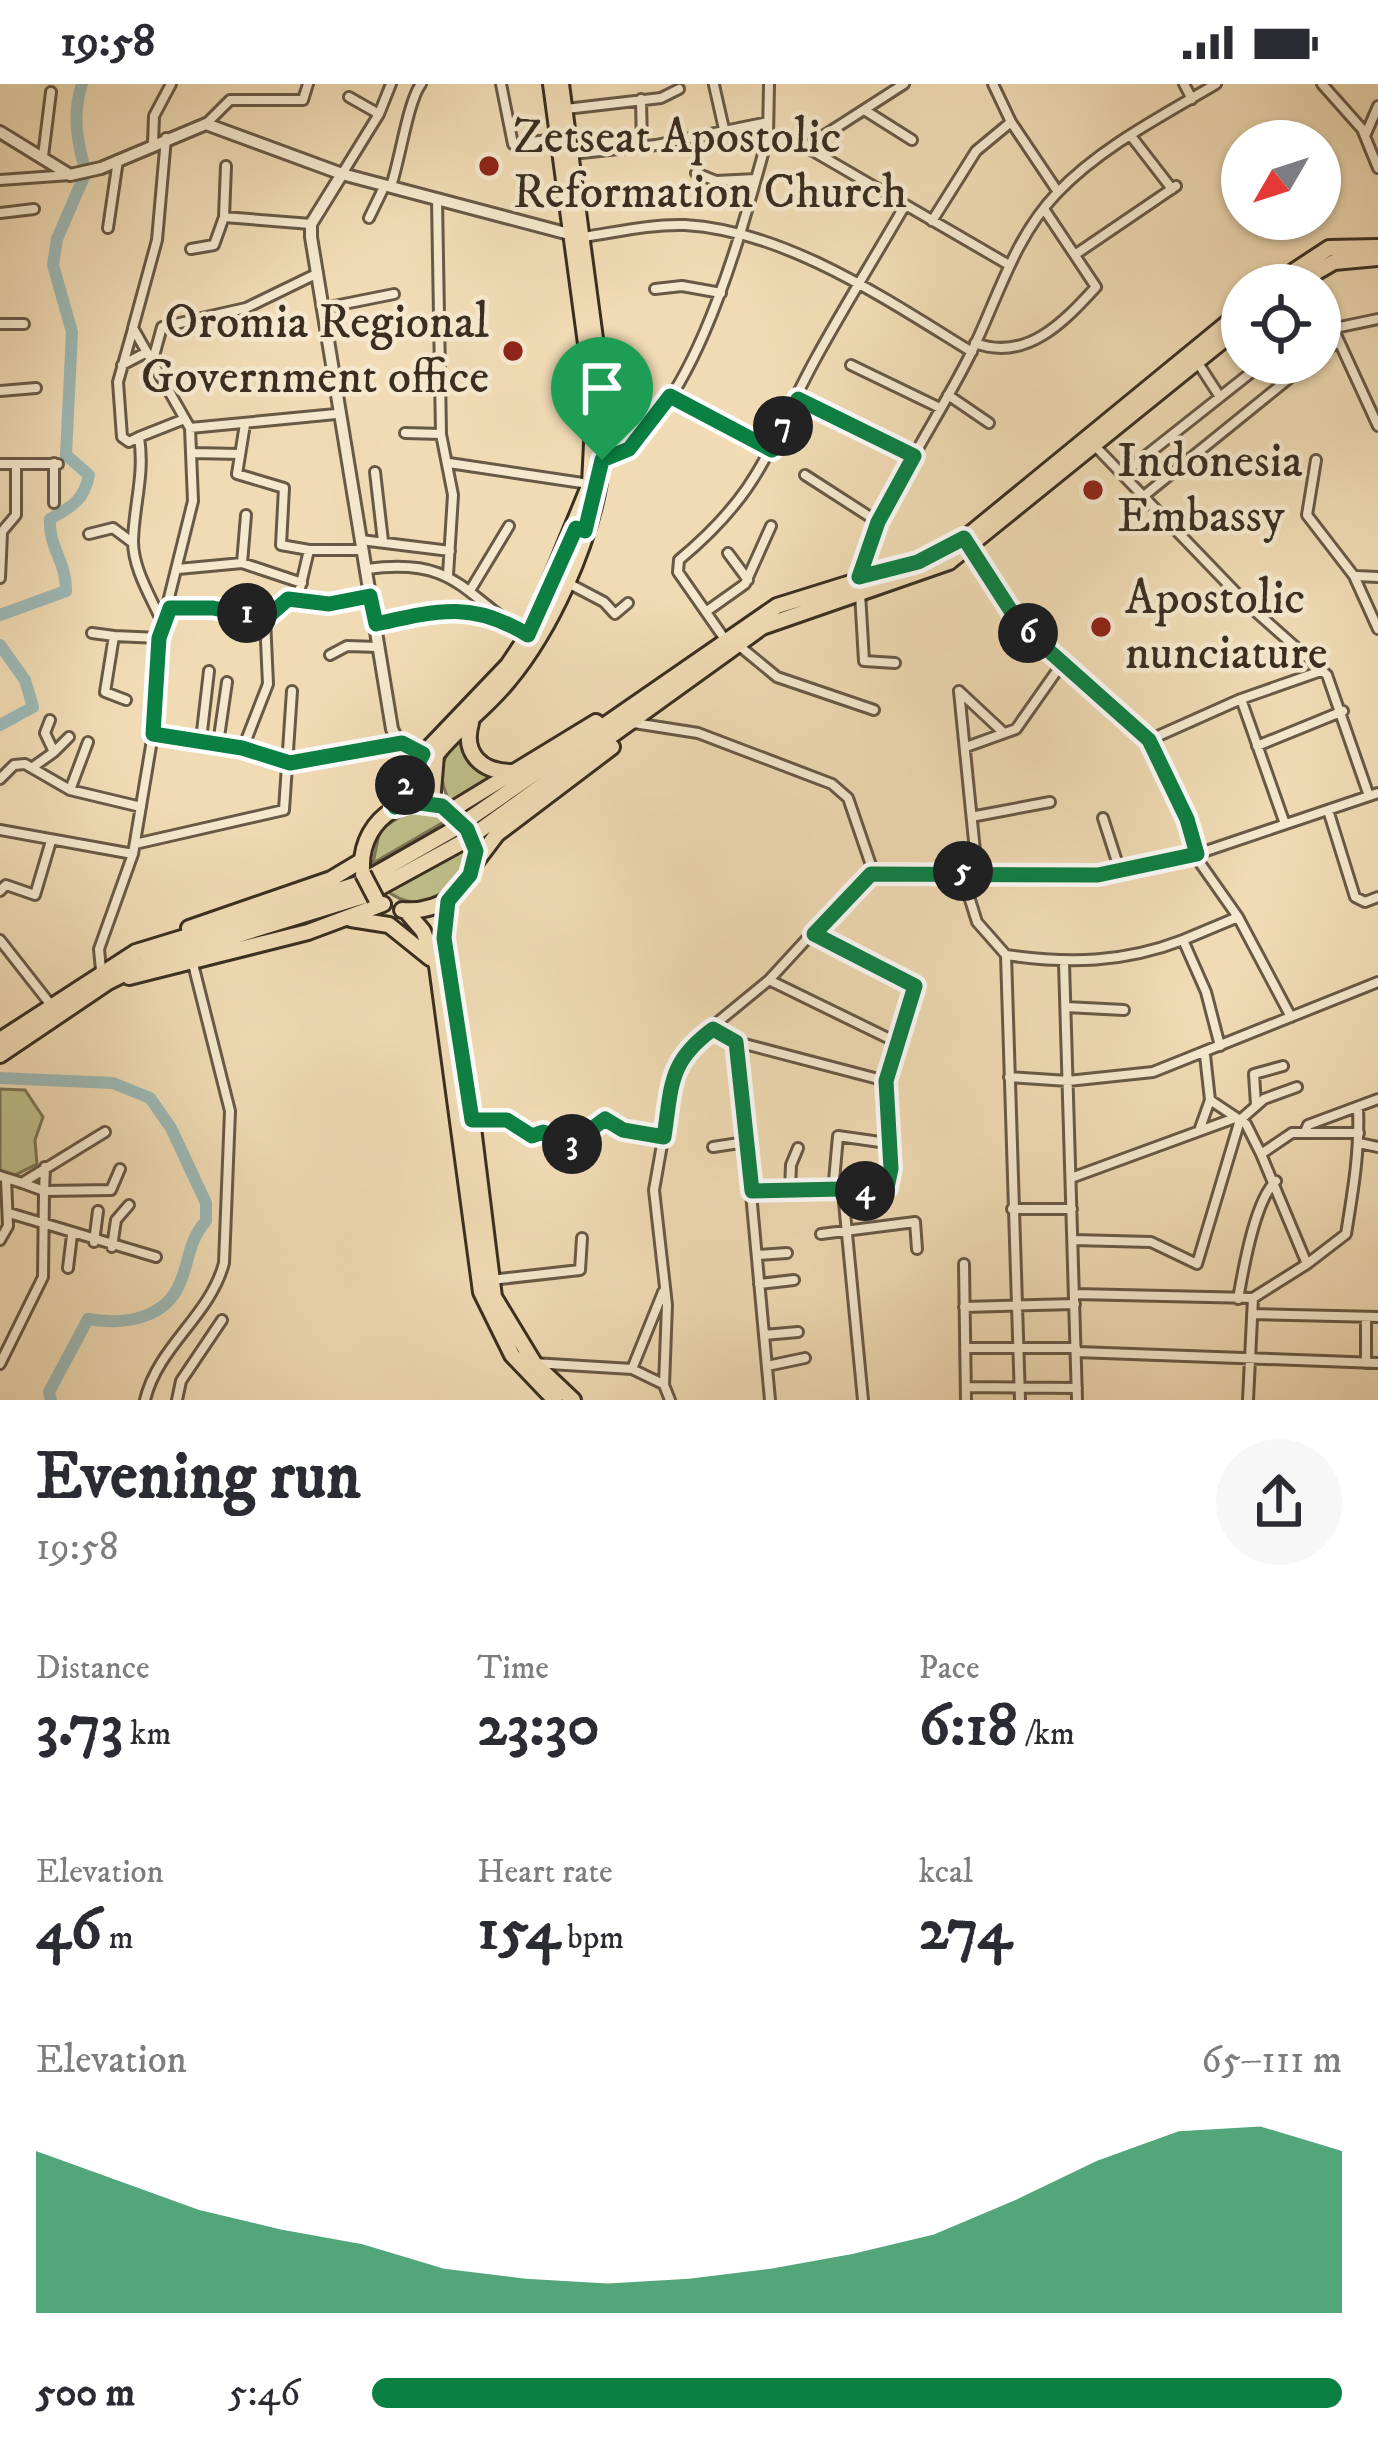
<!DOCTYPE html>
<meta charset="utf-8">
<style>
:root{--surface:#fff;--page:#f7f7f7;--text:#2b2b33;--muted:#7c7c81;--accent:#0b8043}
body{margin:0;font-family:"IM FELL DW Pica",serif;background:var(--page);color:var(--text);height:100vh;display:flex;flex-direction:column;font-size:45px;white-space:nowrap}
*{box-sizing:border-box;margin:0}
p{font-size:39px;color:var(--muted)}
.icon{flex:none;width:66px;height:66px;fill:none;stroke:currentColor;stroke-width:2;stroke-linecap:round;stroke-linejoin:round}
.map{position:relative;height:1316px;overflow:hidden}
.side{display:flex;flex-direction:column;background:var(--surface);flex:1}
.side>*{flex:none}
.needle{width:78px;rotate:231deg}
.tools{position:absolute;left:1221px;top:36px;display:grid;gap:24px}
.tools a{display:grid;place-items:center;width:120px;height:120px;border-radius:50%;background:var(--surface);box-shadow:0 3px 9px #0004;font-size:60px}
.pin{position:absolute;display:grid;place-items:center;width:102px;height:102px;color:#fff;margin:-123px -51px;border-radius:50% 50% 50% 0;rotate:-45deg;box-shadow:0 0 12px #0007}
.pin .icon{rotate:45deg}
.km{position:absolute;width:60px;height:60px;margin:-30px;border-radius:50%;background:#222;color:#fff;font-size:33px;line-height:60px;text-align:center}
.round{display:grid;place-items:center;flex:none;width:126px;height:126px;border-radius:63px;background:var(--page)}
.headline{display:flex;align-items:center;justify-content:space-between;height:204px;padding:0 36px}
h1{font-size:66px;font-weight:700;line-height:90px}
.metrics{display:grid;grid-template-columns:repeat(3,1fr);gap:18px;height:204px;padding:12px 36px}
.metrics div{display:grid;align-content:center}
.metrics b{font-size:60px;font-weight:700}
.metrics small{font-size:33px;font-weight:400}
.metrics p{font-size:33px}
.chart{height:336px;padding:24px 36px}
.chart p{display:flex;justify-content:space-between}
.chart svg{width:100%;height:216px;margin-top:12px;fill:var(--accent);opacity:.7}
ul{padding:0 36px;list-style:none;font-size:39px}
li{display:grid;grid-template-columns:192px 144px 1fr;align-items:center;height:90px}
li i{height:30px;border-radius:15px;background:var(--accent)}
.status{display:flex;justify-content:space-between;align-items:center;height:84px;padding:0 60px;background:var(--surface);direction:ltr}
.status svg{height:33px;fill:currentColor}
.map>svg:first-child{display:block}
.green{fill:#bebe89;stroke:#7c7655;stroke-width:3}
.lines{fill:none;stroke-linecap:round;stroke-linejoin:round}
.river{stroke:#9db9b6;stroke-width:12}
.minor-casing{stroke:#685946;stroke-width:14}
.tertiary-casing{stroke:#685946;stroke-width:16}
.primary-casing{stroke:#3a2e21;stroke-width:20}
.minor{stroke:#f5e8ce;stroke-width:8}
.tertiary{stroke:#f5e8ce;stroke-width:10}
.primary{stroke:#f0dbb4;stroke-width:14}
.primary-bridge-casing{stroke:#3a2e21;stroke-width:20;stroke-linecap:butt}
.primary-bridge{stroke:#f0dbb4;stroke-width:14}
.route-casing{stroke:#fff;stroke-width:24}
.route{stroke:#0b8043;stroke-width:15}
.poi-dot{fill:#8f2418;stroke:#f5e8ce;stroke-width:4.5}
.labels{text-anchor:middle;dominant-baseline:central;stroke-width:9;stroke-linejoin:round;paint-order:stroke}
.poi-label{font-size:48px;fill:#3a2e21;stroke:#f5e8ce;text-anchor:start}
</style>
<div class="status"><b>19:58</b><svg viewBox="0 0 49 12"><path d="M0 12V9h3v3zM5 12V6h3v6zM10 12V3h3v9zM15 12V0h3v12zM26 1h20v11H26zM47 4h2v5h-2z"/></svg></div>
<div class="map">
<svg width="1378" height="1316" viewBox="0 0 1378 1316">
<rect width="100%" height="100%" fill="#f0dbb4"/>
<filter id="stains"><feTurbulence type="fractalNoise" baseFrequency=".00167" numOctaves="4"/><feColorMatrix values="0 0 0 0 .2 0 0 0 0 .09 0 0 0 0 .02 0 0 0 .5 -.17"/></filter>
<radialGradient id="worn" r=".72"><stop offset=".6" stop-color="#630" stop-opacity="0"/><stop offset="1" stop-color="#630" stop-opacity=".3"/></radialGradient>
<!-- green -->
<path class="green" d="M 464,649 L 497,690 L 456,718 L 449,716 C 434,686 443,672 464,649 Z
M 422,725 L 449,735 L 373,779 L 380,746 L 410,726 Z
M 465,763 C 471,809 422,836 386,806 Z
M 0,1005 L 25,1006 L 43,1033 L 35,1056 L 37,1080 L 13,1092 L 0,1086 Z"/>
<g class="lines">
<!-- river -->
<path class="river" d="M 0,531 L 66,507 C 67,479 48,462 50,435 C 71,423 84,417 89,391 L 66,371 L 72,248 L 53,181 L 57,155 L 86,88 C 77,59 72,30 82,0
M 0,561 L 25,596 L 33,623 L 0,641
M 0,994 L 113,999 L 150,1014 L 171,1044 L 206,1119 L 206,1137 C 188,1157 190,1176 180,1199 C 165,1236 122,1241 88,1235 L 49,1308 L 51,1316"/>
<defs>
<path id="minor" d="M 501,0 L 513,60 L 557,55
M 769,0 L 768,52 L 806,63 L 1009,181
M 993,0 L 1011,38 L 1058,108
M 1184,0 L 1192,15
M 1322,0 L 1362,45 L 1378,84
M 714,1 L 724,45
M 641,15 L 642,63
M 566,25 L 661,14 L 679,5
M 866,27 L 912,56
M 379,30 L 391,0
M 206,40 L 230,16 L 303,16 L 308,0
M 1131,52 L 1172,105
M 1365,52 L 1378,22
M 153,59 L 154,32 L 171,0
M 806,63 L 904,0
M 572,70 L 656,61 L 768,38
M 43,72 L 51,8
M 696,89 L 716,97 L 756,95
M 342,90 L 379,30 L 349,13
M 0,96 L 70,91
M 391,102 C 400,76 408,17 421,0
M 437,115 L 441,350 L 453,411 L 448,491
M 0,129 L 34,125
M 224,133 L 226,82
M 369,134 L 385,101
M 932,137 L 976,67 L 1011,38
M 108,144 L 118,76
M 584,153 C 617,148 651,140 685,141 C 787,147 887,216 972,268
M 191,165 L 214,161 L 224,133 L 311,140
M 1076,170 L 1176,102
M 655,205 L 682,202 L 721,209
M 1320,216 L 1378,342
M 324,224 L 394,210
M 0,240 L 24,240
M 1335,244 L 1378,235
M 133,245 L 118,298 L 122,353 L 129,358 L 139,353
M 975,259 C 1026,278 1063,239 1096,203 L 1044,125
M 1320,270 L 1339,257
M 154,272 L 162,243 L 246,224 L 318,189
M 1198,279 L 1220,313
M 122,281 L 147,268
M 851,281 L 940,324
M 0,307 L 36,304
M 948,311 L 989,339
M 670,312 L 772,366
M 798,315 L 914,372
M 245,340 L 237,390 L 284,404 L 281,461 L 309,466
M 190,344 L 336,330
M 405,349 L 441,350
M 1096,363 L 1246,519 L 1327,591 L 1369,712
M 193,369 L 239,370
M 602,376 C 693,346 744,137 768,52
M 1316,376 L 1307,431 L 1354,492 L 1378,545
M 449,379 L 589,400
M 0,380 L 58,380
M 375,388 L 383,457
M 1124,389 L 1263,279
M 805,391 L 878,438
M 1145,411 L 1308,279
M 54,419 L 54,379
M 0,450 L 16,431 L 16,380
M 89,450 L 113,444 L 133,459
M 361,456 L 450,467
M 967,461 L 1020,541 L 1149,656 L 1187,735 L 1200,779 L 1238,833 L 1291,933
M 728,469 L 748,496
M 242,479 L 246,431
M 178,485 L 242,479 L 302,499
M 367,485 C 457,473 461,510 528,551
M 1356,492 L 1378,493
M 0,494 L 2,449
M 859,494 C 881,414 933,345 970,271 C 997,217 1013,155 1057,109 C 1101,63 1162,32 1216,0
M 566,498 L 604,518 L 615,530 L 628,519
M 471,505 L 509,442
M 860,509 L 864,577 L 895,579
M 298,513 L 309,466 L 363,466
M 170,524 L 213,524 L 265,535
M 707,527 L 745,500 L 771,442
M 162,538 C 151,513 133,485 133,457 C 134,420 145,391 139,353 L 182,336
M 376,540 L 419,530 L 487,528
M 92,549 L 114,552
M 724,554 L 678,488 L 679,476 C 763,406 767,364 816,274 C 844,223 875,173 904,123
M 737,560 L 777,593 L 874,626
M 330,571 L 347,562 L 378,563
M 959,607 L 977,787
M 959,607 L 1004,649
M 126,616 L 105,608 L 114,552 L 159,554
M 634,639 L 698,649 L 832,700 L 848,714 L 872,784 L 769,896 L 685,965 L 676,981 L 654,1106 L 667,1221 L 664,1301 L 670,1316
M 153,650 L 243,664 L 290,679 L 401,659
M 201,656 L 209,587
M 1149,656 L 1241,615
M 218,660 L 227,598
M 1257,662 L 1343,627
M 966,663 L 1016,645 L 1061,581
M 243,664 L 268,600 L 265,535 L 288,515 L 329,520 L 371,512
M 54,668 L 69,653
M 33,683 L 54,668 L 45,649 L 50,636
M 0,695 L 14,681 L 25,680 L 70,706 L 141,723
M 70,706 L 88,658
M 1328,726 L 1355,813 L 1365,818 L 1378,813
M 976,732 L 1050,718
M 1103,734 L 1120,787
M 1285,740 L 1241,615 L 1321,587
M 0,746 L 133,770
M 135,760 L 284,726 L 292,607
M 961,787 L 977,838 L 1006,871 C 1069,880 1123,879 1183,856
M 871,790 L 1098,791 L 1197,770 L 1378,709
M 0,807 L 6,801 L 35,811 L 51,757
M 0,856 L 51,921
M 1006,871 L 1020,1316
M 1064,879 L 1077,1316
M 101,886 L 99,865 L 133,770 L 153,650 L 159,554 L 193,417 L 190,344 L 133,244 L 157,156 L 166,54
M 769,896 L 894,957
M 1066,923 L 1124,926
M 713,945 L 737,957 L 770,1316
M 737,958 L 886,997
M 1220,962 L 1206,908 L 1183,856 L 1238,833
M 1009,993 L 1068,997 L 1153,988 L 1378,898
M 1210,1016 L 1246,1040 L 1261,1070
M 1256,1021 L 1254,990 L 1283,982
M 1358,1023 C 1360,1067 1353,1107 1346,1150 L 1307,1180 L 1261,1070 L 1292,1049 L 1359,1049
M 472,1036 L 507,1037 L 532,1052 L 543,1048 L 571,1060 L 605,1035 L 623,1046 L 664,1053
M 1200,1044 L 1210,1016 L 1205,971
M 1305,1048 L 1308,1041 L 1378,1015
M 1359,1059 L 1378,1063
M 713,1063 L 746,1058
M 45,1083 L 44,1107 L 111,1106 L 120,1085
M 0,1092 L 22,1099 L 105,1048
M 1071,1094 L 1235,1034
M 752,1107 L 843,1108 L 889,1100 L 886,997 L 894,957 L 915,901 L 814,851
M 790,1107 L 791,1081 L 798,1064
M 833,1108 L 838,1052 L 887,1059
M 843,1108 L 863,1316
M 1012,1125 L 1072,1125
M 9,1129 L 156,1173
M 821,1150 L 915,1138 L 917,1165
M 0,1156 L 8,1142 L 6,1095
M 1073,1156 L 1151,1158 L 1197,1180 L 1240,1036 L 1264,1015 L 1297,1003
M 94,1158 L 98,1127
M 112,1163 L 116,1136 L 129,1121
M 757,1171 L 787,1169
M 964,1180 L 966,1316
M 68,1184 L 72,1151
M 491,1196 L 580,1186 L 582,1154
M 759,1200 L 794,1196
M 1075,1210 L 1253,1214 L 1248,1316
M 1253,1214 L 1307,1180
M 1238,1215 C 1243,1187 1255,1115 1276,1097
M 964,1223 L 1075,1220
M 1252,1230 L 1378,1233
M 1366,1233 L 1366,1279
M 764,1251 L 798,1248
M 965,1264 L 1076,1264
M 1077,1268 L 1378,1279
M 533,1279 L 632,1285 L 663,1300
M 0,1280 L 43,1193 L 44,1107 L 22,1099
M 767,1282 L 805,1274
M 632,1285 L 663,1208
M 966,1303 L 1077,1304
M 145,1316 C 158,1262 210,1232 224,1179 L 230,1027 L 193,880
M 177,1316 L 181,1297 L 222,1236"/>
<path id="tertiary" d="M 0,48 L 70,91 L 101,84 L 206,40 L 342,90 L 573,151
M 342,90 L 311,140 L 311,153 L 392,645 L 397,655 L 423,670"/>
<path id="primary" d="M 561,0 L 600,292
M 1273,201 L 1329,164 L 1378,163
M 1294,201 L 1334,178 L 1378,174
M 471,639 C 462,670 482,688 512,688
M 432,719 L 436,671 C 457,644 487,624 509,596 C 551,545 588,463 599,398
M 395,723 L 423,670 L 508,581 L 528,551 L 590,400 L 594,319 L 551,0
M 450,727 L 596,638
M 475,779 L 497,750 L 612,663
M 362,784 C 360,733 415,697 457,733
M 448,817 L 445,866 L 466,987 L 494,1213 L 534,1279 L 573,1316
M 402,826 C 439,829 470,808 476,770
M 406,827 L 423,847 L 437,882 L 481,1208 L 512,1271 L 555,1316
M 351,835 L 389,841 L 430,874
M 189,844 L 331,795 L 361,777
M 129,893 L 308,848 L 383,820
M 0,956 L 136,868 L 358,800 L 456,744 L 777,522 L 918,478 L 964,455 L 1242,227
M 0,971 L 108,898 L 144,880 L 364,812 L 468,755 L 762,543 L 949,478 L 1242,241"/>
</defs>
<!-- minor casing -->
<use href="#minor" class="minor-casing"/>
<!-- tertiary casing -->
<use href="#tertiary" class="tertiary-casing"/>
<!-- primary casing -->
<use href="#primary" class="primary-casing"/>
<!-- minor -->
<use href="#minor" class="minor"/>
<!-- tertiary -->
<use href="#tertiary" class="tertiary"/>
<!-- primary -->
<use href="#primary" class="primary"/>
<defs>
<path id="primary-bridge" d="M 457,733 L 474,759
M 363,790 L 376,815"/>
</defs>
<!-- primary-bridge casing -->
<use href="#primary-bridge" class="primary-bridge-casing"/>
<!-- primary-bridge -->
<use href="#primary-bridge" class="primary-bridge"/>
</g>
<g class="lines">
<defs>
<path id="route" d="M 670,312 L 772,366 L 798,315 L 914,372 L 878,438 L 859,493 L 918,478 L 964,454 L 1020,541 L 1149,656 L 1187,735 L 1197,770 L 1098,791 L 871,790 L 814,850 L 915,902 L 886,997 L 891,1085 L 887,1104 L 752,1107 L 736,958 L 713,945 C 668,978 672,1001 664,1053 L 623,1046 L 605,1035 L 571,1060 L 543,1048 L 532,1052 L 507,1036 L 472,1036 L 444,854 L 448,817 L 470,791 L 476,767 L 467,745 L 442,722 L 412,718 L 395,723 L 423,670 L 402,659 L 290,679 L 242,664 L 153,650 L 159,554 L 170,524 L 213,524 L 265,535 L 288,515 L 329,520 L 370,512 L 376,540 C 438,526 473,517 528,551 L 576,444 L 585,447 L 602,376 L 629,365 Z"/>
</defs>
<!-- route casing -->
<use href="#route" class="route-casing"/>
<!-- route -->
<use href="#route" class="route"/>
</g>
<!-- markers -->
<g class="poi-dot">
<circle cx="489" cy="82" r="12"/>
<circle cx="513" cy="267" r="12"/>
<circle cx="1093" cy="406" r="12"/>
<circle cx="1101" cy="543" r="12"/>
</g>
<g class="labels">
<!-- poi labels -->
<g class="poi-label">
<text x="513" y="54">Zetseat Apostolic<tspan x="513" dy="55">Reformation Church</tspan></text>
<text x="489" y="239" text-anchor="end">Oromia Regional<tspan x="489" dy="55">Government office</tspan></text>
<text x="1117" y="378">Indonesia<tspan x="1117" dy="55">Embassy</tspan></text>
<text x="1125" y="515">Apostolic<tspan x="1125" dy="55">nunciature</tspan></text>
</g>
</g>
<rect width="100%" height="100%" filter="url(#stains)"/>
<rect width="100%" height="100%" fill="url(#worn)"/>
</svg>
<div class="tools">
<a><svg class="needle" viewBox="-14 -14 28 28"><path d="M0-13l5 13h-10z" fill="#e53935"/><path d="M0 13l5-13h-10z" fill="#7c7c81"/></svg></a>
<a><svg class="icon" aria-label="locate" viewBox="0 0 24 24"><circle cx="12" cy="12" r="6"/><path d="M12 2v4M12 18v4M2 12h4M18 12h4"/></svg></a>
</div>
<div class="pin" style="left:602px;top:376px;background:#1e9e55"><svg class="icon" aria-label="arrive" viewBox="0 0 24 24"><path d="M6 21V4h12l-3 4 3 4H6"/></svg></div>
<b class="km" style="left:247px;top:529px">1</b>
<b class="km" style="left:405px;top:701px">2</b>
<b class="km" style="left:572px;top:1060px">3</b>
<b class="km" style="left:865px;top:1107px">4</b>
<b class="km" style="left:963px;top:787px">5</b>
<b class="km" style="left:1028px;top:549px">6</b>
<b class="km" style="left:783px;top:342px">7</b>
</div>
<section class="side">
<div class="headline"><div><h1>Evening run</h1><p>19:58</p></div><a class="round"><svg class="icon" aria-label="share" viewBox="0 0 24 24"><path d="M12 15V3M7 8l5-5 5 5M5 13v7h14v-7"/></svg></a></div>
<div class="metrics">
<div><p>Distance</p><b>3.73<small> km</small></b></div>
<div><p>Time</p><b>23:30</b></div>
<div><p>Pace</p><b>6:18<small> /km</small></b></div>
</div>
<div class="metrics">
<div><p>Elevation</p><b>46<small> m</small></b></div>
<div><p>Heart rate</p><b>154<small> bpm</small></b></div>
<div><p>kcal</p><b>274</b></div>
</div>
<div class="chart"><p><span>Elevation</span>65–111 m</p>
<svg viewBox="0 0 160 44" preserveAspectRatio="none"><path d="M0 44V11L10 17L20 23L30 27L40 30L50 35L60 37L70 38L80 37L90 35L100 32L110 28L120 21L130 13L140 7L150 6L160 11V44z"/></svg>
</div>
<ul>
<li><b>500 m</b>5:46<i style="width:100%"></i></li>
</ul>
</section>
